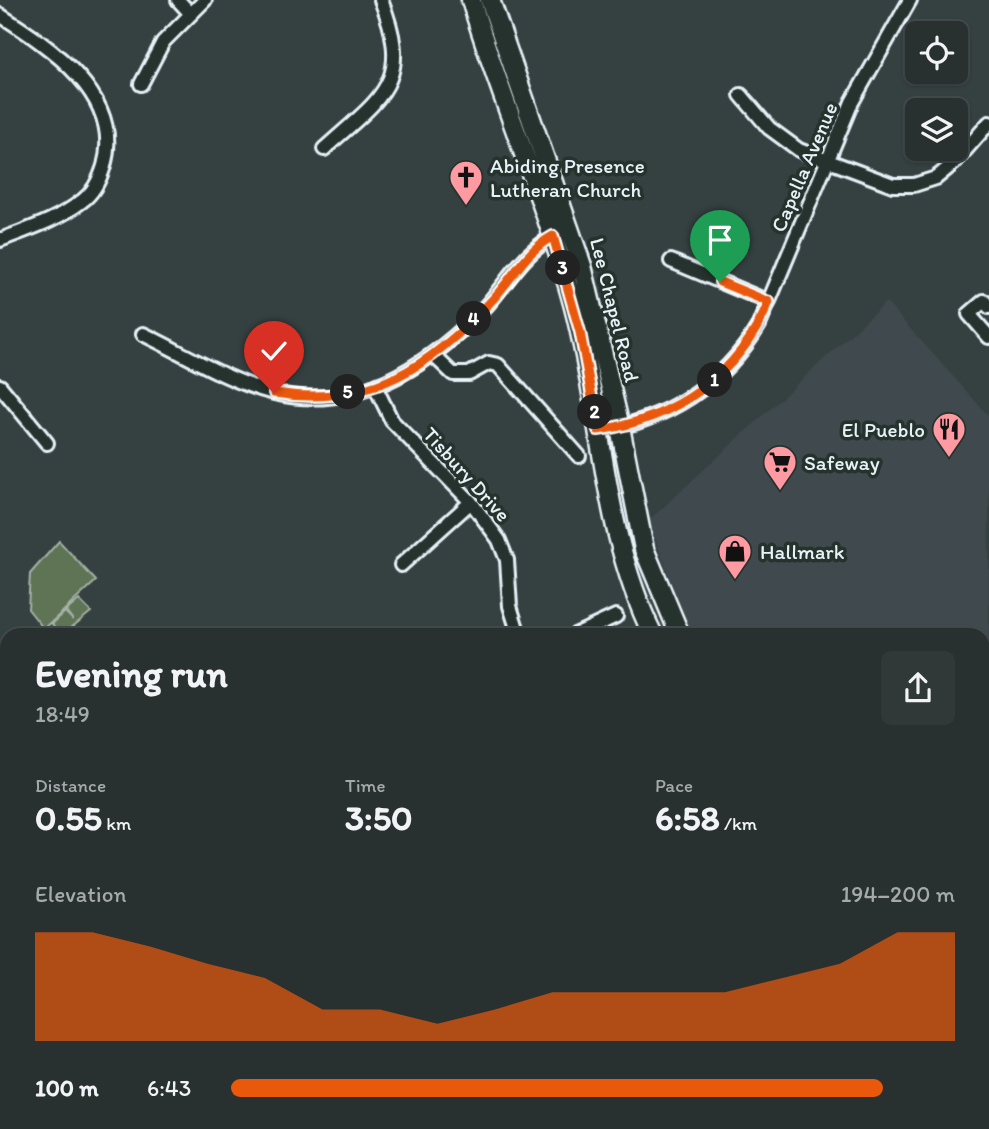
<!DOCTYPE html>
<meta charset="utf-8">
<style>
:root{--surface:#283030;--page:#303838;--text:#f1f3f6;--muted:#a5a9ab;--line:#444b4c;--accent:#ea580c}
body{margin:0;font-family:Itim,sans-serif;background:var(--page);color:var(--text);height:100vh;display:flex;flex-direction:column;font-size:26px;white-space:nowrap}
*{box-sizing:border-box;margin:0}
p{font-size:23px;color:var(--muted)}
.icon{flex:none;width:38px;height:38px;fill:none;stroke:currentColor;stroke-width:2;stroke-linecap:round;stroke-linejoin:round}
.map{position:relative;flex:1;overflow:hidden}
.side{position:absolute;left:0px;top:628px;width:990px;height:502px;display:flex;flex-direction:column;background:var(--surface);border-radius:21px 21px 0 0;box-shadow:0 2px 5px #0004,0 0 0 2px var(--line)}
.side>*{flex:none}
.controls{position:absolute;left:905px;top:21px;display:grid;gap:14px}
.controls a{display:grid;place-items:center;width:63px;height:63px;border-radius:10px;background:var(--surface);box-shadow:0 2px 5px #0004,0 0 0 2px var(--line);font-size:35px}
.pin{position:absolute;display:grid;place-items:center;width:60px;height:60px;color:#fff;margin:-72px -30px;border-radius:50% 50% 50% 0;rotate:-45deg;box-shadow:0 0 7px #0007}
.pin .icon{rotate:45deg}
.km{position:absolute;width:35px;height:35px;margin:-18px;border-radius:50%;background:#222;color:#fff;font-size:19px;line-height:35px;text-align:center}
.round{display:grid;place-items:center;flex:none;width:74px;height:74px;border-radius:10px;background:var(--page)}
.headline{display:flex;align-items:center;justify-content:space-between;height:119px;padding:0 35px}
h1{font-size:38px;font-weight:700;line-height:52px}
.metrics{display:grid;grid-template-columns:repeat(3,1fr);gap:10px;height:119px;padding:7px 35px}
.metrics div{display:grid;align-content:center}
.metrics b{font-size:35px;font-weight:700}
.metrics small{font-size:19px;font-weight:400}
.metrics p{font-size:19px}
.chart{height:196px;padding:14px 35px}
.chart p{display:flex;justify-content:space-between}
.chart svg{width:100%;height:126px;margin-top:7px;fill:var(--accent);opacity:.7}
ul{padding:0 35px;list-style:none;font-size:23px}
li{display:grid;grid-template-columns:112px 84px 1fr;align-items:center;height:52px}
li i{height:18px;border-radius:9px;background:var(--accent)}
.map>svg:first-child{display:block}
.built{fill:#40494d}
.green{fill:#5f7355;stroke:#a4b2a6;stroke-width:2}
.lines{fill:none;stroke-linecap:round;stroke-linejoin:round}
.street-casing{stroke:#e8f1f8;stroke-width:18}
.secondary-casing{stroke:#e8f1f8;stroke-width:23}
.primary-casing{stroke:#e8f1f8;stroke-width:24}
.street{stroke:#26332d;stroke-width:12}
.secondary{stroke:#26332d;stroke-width:18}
.primary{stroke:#716f52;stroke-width:19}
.route-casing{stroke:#fff;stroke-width:14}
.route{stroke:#ea580c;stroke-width:9}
.labels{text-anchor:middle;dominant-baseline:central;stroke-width:7;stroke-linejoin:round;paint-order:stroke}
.poi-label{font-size:21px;fill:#e8f1f8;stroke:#26332d;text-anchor:start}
.street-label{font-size:21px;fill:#e8f1f8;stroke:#26332d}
</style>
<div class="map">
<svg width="989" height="1129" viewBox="0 0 989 1129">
<rect width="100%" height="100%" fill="#354040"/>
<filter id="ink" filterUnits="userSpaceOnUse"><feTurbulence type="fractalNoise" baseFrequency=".0143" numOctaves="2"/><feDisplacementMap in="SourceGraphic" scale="14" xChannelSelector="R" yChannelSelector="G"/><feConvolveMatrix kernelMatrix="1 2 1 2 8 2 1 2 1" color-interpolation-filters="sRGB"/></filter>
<g filter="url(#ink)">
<!-- built -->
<path class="built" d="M 886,302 L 989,416 L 989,662 L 984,667 L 984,635 L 692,635 L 648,521 Z"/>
<!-- green -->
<path class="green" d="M 59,541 L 96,581 L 44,629 L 28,609 L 30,574 Z
M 79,600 L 91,612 L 62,635 L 52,624 L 65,612 L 73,620 L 66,611 Z"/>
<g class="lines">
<defs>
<path id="street" d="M 178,0 L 190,13
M 0,15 C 50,47 124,96 104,166 C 100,179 93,193 82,201 C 58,220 28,229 0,240
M 141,84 L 163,42 L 205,0
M 741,95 L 769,128 L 799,150 L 893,185 L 914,185 L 936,178 L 954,163 L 989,123
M 324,149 C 381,97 414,83 381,0
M 671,261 L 769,302
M 989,307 L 984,301 L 969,314 L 989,337
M 143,334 C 185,354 229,382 274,393 C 356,412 422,370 478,315 C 505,288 523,249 559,234
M 433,355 L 453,374 L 469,374 L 489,363 L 498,365 L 579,456
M 0,386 L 47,443
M 376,388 L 392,421 L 471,502 L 499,540 L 507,560 L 510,606 L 519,635
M 598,431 C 666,421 724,384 759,325 L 852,102 L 910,0
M 401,565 L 471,502
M 575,635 L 616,616
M 984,687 L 989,682
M 0,891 L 7,905
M 984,1004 L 989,1006
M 984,1048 L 989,1045
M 314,1124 L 315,1129
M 454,1124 L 457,1129
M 612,1129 L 616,1124"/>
<path id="secondary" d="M 471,0 C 502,103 546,202 574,307 C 603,416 602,532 653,635
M 490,0 L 582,266 L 620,427 L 644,549 L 680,635
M 902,1124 L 905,1129
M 924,1124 L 927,1129"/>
<path id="primary" d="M 984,779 L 989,780
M 984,798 L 989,799
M 0,1097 L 7,1094"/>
</defs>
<!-- street casing -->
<use href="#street" class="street-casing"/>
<!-- secondary casing -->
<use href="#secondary" class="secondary-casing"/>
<!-- primary casing -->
<use href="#primary" class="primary-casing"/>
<!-- street -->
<use href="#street" class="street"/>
<!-- secondary -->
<use href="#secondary" class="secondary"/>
<!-- primary -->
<use href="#primary" class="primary"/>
</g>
</g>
<g class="lines" filter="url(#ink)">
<defs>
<path id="route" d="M 274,393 C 370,408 431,367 494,298 C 514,276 526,251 553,236 L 580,332 L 598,430 C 675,420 739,375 769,302 L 720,282"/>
</defs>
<!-- route casing -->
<use href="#route" class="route-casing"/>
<!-- route -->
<use href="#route" class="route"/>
</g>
<!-- icons -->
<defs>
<symbol id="church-pin" viewBox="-11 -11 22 30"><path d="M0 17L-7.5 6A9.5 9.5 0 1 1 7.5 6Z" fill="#ff9aa2" stroke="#26332d"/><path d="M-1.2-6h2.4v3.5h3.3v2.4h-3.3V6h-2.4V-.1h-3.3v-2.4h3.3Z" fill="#111"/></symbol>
<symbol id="restaurant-pin" viewBox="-11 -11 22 30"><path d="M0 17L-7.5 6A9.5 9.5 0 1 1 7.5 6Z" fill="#ff9aa2" stroke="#26332d"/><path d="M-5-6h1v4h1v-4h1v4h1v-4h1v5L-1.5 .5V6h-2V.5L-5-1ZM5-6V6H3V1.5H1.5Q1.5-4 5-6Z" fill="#111"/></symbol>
<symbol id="supermarket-pin" viewBox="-11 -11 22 30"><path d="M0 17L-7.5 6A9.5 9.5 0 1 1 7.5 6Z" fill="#ff9aa2" stroke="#26332d"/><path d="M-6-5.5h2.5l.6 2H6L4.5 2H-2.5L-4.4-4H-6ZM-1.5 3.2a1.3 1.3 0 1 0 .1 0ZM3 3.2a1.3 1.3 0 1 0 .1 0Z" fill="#111"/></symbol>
<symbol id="shop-pin" viewBox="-11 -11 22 30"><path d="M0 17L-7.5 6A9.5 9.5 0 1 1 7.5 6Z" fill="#ff9aa2" stroke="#26332d"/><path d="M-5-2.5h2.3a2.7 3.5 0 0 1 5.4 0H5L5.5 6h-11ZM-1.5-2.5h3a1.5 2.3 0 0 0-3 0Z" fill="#111"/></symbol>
</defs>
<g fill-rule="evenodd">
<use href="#church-pin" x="447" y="158" width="38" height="52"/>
<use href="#restaurant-pin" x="930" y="410" width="38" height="52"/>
<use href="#supermarket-pin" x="761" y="443" width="38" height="52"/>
<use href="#shop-pin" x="716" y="532" width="38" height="52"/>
</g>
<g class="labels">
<!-- poi labels -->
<g class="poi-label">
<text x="490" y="165">Abiding Presence<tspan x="490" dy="24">Lutheran Church</tspan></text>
<text x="925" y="429" text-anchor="end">El Pueblo</text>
<text x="804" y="462">Safeway</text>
<text x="760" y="551">Hallmark</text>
</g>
<!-- street labels -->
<g class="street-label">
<text transform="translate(804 167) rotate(-67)">Capella Avenue</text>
<text transform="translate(615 310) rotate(76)">Lee Chapel Road</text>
<text transform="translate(467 474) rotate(48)">Tisbury Drive</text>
</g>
</g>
</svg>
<div class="controls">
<a><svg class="icon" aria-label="locate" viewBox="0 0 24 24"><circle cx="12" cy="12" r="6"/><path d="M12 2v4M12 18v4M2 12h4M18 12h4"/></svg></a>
<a><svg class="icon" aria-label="layers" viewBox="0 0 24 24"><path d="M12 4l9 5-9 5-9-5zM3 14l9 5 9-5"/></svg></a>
</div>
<div class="pin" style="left:720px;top:282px;background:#1e9e55"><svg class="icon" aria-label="arrive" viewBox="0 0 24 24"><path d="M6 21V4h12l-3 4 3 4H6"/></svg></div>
<div class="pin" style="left:274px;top:393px;background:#d93025"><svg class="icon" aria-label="check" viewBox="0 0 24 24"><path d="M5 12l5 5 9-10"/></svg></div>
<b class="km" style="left:715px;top:380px">1</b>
<b class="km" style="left:595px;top:412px">2</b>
<b class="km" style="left:563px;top:268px">3</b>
<b class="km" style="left:474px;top:319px">4</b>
<b class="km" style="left:348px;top:392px">5</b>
<section class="side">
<div class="headline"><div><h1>Evening run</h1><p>18:49</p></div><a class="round"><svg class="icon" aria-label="share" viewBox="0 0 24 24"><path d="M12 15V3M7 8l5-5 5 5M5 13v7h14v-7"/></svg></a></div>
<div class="metrics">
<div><p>Distance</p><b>0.55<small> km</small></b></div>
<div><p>Time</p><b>3:50</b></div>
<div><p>Pace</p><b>6:58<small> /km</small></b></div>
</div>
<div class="chart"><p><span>Elevation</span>194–200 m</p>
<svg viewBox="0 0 160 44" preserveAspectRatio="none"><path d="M0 44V6L10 6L20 11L30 17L40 22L50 33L60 33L70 38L80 33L90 27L100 27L110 27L120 27L130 22L140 17L150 6L160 6V44z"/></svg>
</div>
<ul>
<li><b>100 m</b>6:43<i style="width:90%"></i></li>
</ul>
</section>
</div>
